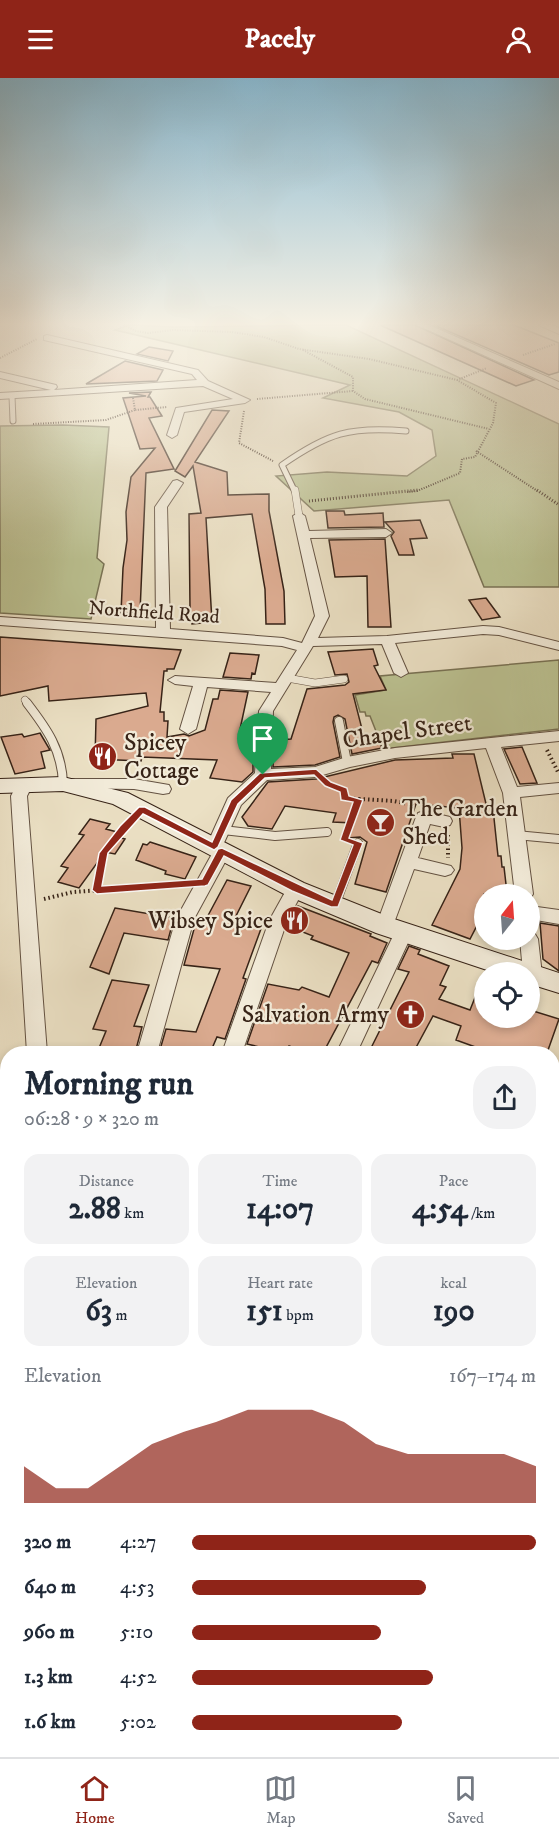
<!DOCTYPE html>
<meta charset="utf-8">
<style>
:root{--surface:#fff;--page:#f2f2f3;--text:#1f2937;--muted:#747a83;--line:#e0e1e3;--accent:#8f2418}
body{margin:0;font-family:"IM FELL DW Pica",serif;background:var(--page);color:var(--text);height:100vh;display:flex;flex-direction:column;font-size:22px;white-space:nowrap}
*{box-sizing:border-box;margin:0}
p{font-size:20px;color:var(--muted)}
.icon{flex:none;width:33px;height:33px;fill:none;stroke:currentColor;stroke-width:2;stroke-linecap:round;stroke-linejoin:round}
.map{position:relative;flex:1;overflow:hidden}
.panel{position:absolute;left:0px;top:968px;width:560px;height:712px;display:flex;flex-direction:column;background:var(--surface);border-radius:24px 24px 0 0;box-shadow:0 3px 9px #0003}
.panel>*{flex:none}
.needle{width:39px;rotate:17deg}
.controls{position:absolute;left:474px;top:806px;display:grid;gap:12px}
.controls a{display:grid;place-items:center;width:66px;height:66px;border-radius:50%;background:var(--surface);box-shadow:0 3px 9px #0003;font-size:30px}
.pin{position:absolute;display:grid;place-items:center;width:51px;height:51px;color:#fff;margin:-62px -26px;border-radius:50% 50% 50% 0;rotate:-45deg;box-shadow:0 0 6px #0007}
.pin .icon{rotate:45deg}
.round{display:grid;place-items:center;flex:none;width:63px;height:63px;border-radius:24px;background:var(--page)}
.headline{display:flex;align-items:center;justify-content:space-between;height:102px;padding:0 24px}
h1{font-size:33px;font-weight:700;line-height:45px}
.stats{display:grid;grid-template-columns:repeat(3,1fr);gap:9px;height:102px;padding:6px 24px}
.stats div{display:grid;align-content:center;border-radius:15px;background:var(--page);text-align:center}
.stats b{font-size:30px;font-weight:700}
.stats small{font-size:16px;font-weight:400}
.stats p{font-size:16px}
.chart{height:168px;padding:12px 24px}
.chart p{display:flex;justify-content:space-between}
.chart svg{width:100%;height:108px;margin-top:6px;fill:var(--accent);opacity:.7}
ul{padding:0 24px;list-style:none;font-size:20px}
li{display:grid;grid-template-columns:96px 72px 1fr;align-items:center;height:45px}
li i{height:15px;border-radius:8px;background:var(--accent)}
header{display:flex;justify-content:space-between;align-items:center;height:78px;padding:0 24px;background:var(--accent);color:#fff;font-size:27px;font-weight:700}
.dock{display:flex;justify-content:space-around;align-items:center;height:84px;border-top:2px solid var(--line);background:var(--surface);font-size:16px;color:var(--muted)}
.dock a{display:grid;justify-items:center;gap:3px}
.dock .selected{color:var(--accent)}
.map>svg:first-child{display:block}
.green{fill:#bbc191;stroke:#797254;stroke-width:1.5}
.building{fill:#daaa8f;stroke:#372317;stroke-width:1.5}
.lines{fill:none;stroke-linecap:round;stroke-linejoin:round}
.lane-far3-casing{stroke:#645242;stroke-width:7}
.lane-far2-casing{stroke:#645242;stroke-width:8}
.lane-far1-casing{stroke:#645242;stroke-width:10}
.lane-casing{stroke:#645242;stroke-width:13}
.street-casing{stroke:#645242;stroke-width:2}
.secondary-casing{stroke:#372317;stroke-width:2}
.path-far2{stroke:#372317;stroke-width:2;stroke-dasharray:1 1.5;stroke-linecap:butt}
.path-far1{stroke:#372317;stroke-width:3;stroke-dasharray:1 2;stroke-linecap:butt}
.path{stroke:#372317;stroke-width:4;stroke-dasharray:1.5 3;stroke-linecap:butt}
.lane-far3{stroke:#f2ebd9;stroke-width:5}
.lane-far2{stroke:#f2ebd9;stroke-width:7}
.lane-far1{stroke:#f2ebd9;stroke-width:8}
.lane{stroke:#f2ebd9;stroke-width:10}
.street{fill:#f2ebd9;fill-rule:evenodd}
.secondary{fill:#f2ebd9;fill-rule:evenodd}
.route{fill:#8f2418;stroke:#fff;stroke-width:1.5;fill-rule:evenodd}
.labels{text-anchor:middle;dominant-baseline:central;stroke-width:4.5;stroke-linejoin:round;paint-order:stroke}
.far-street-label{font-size:20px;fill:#372317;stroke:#f2ebd9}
.street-label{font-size:24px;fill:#372317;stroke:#f2ebd9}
.poi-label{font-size:24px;fill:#372317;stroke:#f2ebd9;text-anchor:start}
</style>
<header><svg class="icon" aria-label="menu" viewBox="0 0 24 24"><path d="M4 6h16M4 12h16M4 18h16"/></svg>Pacely<svg class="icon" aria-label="person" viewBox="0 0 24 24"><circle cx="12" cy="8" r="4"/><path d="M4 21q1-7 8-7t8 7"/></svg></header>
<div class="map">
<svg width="559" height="1679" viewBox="0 0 559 1679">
<rect width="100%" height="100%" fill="#ebe0c4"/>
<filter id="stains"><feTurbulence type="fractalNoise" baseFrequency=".00333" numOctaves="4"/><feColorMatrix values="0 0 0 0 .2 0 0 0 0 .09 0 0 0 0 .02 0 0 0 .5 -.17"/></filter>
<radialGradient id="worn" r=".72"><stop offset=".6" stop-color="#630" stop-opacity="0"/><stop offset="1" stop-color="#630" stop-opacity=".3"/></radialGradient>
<!-- green -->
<path class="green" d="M 129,247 L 174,249 L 346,247 L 559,346 L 559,509 L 484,509 L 449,422 L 314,433 L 276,398 L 327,394 L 407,398 L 436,378 L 432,352 L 399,334 L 323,320 L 350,307 L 115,252 Z
M 63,347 L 109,349 L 97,480 L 104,486 L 91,541 L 0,535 L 0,348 Z
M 559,582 L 559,651 L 383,671 L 370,638 L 366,638 L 365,634 L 360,634 L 355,617 L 386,612 L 380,598 Z"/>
<!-- building -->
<path class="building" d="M 380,247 L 415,247 L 534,302 L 516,308 Z
M 434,247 L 514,247 L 559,265 L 559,294 L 549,297 Z
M 149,269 L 173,273 L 168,283 L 137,276 Z
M 125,283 L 163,292 L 157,303 L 86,306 Z
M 151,314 L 148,319 L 150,319 L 162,338 L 149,340 L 174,391 L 146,395 L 140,534 L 121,535 L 123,490 L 127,462 L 126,434 L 131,399 L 155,370 L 140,371 L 123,320 L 146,318 L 129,315 Z
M 212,332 L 229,333 L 195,384 L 227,394 L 228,417 L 269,416 L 269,433 L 284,513 L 285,546 L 266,546 L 265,511 L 252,436 L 206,440 L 212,544 L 192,546 L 190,530 L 189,436 L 201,435 L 193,388 L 185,399 L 175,393 Z
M 326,433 L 344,433 L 345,437 L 383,435 L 384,449 L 328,450 Z
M 420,442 L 427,460 L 410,461 L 414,477 L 399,477 L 391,458 L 394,454 L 385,444 Z
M 385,461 L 391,549 L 368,549 L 367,498 L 335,499 L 329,462 Z
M 486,520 L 500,539 L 482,542 L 469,522 Z
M 0,559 L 181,572 L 174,591 L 167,591 L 167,593 L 164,593 L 160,634 L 164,634 L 164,643 L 168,643 L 167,659 L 184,656 L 189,658 L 205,652 L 213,621 L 218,621 L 220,612 L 248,614 L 239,656 L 253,656 L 253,694 L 242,704 L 210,700 L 217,682 L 142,679 L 141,683 L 95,681 L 96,641 L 148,628 L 146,615 L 49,623 L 48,608 L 0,618 Z
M 373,571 L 378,587 L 374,588 L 386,612 L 353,616 L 364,659 L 376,657 L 382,670 L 352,676 L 345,641 L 338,637 L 334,639 L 333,644 L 340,679 L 315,687 L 273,689 L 274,662 L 291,661 L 307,611 L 345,607 L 349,604 L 347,596 L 335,597 L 328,574 Z
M 230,575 L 259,577 L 255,596 L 252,595 L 251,601 L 223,599 Z
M 40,655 L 50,672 L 41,674 L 45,690 L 15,696 L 1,659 L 22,656 L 24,659 Z
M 522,669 L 537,705 L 520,706 L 504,671 Z
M 452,676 L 474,676 L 487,730 L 493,731 L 498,778 L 501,778 L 502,789 L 504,789 L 507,815 L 496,811 L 494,816 L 484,816 L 484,834 L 470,861 L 432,847 L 460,791 L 462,770 L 459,730 L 416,726 L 386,814 L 355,806 L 367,764 L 360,759 L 347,760 L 353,745 L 333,744 L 336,735 L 285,728 L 272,751 L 248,748 L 242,739 L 268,704 L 316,701 L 395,682 L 453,680 Z
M 90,741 L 110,746 L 106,751 L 117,754 L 114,758 L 125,761 L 115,776 L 105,774 L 79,810 L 58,804 L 68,790 L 61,788 L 84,757 L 79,756 Z
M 150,764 L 196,779 L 185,801 L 165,796 L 166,793 L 136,782 L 143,766 L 147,767 Z
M 227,802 L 251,808 L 234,842 L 262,848 L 243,900 L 246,901 L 225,961 L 217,959 L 210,975 L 159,975 L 166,951 L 196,954 L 220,891 L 184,887 L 196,844 L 204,845 Z
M 298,828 L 371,856 L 370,858 L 387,865 L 378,885 L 372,883 L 323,975 L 308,975 L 289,968 L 285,975 L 247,966 L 268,906 L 299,912 L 302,909 L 329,919 L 349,875 L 311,861 L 313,858 L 288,848 Z
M 115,830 L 174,840 L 168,862 L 124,855 L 109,896 L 90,889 Z
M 540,845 L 559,848 L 559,893 L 543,881 Z
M 409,868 L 420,872 L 418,876 L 449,888 L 440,907 L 446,909 L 439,921 L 470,932 L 484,897 L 484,939 L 530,939 L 530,932 L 559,941 L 547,975 L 492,975 L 456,962 L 461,948 L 433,938 L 413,975 L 379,975 L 380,971 L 372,968 L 409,894 L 398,891 Z
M 112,902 L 149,907 L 134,948 L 142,949 L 135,975 L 97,975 L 106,953 L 93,951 Z"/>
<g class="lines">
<defs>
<path id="lane-far3" d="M 12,318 L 13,343
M 295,414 L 282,387 C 328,355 350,348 406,353"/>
<path id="lane-far2" d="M 295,412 L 299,438
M 287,600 L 315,605 L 344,601
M 25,622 L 28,626"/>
<path id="lane-far1" d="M 27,625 C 47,651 62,672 63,706
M 339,643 L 347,684
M 223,752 L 275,758 L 327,754
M 516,757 L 559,761
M 335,827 L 358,765"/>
<path id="lane" d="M 552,1026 L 559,1007"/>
<path id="street" d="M 417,247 L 429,247 L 559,304 L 559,311 Z
M 539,247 L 552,247 L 559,250 L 559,256 Z
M 47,257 L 198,292 L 208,303 L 250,322 L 245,325 L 184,334 L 177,357 L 172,360 L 167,357 L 176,330 L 233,321 L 203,308 L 0,321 L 0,315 L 51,312 L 0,300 L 0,294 L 56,307 L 57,309 L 54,312 L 197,302 L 192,296 L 44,262 L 44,258 Z
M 177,402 L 183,405 L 167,429 L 170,551 L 283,560 L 302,565 L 315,538 L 293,438 L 299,434 L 305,438 L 309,453 L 386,451 L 392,455 L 386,459 L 310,460 L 329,538 L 318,560 L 387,558 L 483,548 L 499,549 L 559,564 L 559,572 L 499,557 L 483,556 L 395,565 L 408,595 L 401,599 L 394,595 L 382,566 L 313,568 L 273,633 L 271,691 L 315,689 L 347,679 L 395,670 L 559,653 L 559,663 L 501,669 L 517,709 L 559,705 L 559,715 L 520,719 L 533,816 L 530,821 L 530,816 L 515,816 L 503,715 L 486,670 L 395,680 L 350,689 L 316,699 L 267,702 L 241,727 L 223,767 L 228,769 L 231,773 L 194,841 L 157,975 L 137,975 L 176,841 L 213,774 L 206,769 L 228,720 L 255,695 L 259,633 L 271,614 L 207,609 L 196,651 L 188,656 L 180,651 L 193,608 L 175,606 L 168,602 L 175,598 L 276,605 L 297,572 L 282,568 L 0,547 L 0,539 L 156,550 L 155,429 L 173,403 Z
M 25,701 L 31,702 L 33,706 L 27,718 L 47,975 L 27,975 L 11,718 L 19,702 Z
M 65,701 L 134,701 L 169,707 L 171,711 L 169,715 L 163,716 L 134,711 L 59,710 L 57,706 L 59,702 Z
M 424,733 L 450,739 L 452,743 L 450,747 L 444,749 L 430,746 L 418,780 L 451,788 L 454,792 L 451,796 L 445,798 L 414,791 L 391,853 L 385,855 L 379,853 L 376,848 L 416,739 L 418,735 Z
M 295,805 L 301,807 L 304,811 L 287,843 L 242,975 L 222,975 L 269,843 L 289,807 Z
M 530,828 L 559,832 L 559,846 L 530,841 Z
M 404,847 L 410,849 L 413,854 L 359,970 L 356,975 L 342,975 L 339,970 L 395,854 L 398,849 Z
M 530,854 L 535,856 L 538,861 L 542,897 L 540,902 L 530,903 L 530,894 L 523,894 L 520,861 L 530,861 Z
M 8,1142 L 8,1163 L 0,1164 L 0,1144 Z
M 8,1446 L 8,1473 L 0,1476 L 0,1448 Z
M 81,1672 L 111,1672 L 112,1679 L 82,1679 Z"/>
<path id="secondary" d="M 63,699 L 128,715 L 304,805 L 394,841 L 559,895 L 559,915 L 530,906 L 530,894 L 493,894 L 376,855 L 286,817 L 113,726 L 63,713 L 0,715 L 0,701 Z"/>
</defs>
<!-- lane-far3 casing -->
<use href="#lane-far3" class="lane-far3-casing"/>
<!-- lane-far2 casing -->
<use href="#lane-far2" class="lane-far2-casing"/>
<!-- lane-far1 casing -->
<use href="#lane-far1" class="lane-far1-casing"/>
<!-- lane casing -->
<use href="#lane" class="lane-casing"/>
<!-- street casing -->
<use href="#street" class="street-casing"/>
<!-- secondary casing -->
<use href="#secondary" class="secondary-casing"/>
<!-- path-far2 -->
<path class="path-far2" d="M 124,247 L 136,253 L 148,255 L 173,252 L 232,254 L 264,259 L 299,271 L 369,281 L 457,302 L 496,325 L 493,345 L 475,379 L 462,381 L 460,395 L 417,413 L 407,414
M 303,272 L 353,299 L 353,313 L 365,321 L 489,351
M 523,277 L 555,266
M 0,280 L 37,261
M 457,302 L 487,290
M 133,320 L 135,332 L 167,329
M 257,321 L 353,313
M 244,333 L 239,365 L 273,383
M 33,346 L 106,342 L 135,332
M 476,373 L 539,414"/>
<!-- path-far1 -->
<path class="path-far1" d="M 537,412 L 559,427
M 309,423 L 418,412"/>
<!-- path -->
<path class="path" d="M 547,672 L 559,696
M 327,705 L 344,712 L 344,720 L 359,721 L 346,758
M 359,721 L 394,723 L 414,727
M 451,729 L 497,730
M 448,757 L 448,780
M 97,812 L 104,775 L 129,744
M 44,821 L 73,814 L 185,806"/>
<!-- lane-far3 -->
<use href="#lane-far3" class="lane-far3"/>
<!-- lane-far2 -->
<use href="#lane-far2" class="lane-far2"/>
<!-- lane-far1 -->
<use href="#lane-far1" class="lane-far1"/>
<!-- lane -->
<use href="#lane" class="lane"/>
<!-- street -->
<use href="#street" class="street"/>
<!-- secondary -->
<use href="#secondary" class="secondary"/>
</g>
<!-- sky -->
<linearGradient id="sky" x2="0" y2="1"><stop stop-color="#88b8d0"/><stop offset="0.51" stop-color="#f6f1e4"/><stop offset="1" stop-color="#f6f1e4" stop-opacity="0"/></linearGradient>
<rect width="559" height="482" fill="url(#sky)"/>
<!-- route -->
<path class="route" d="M 316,691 L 331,704 L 347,710 L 349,718 L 363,722 L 349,760 L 363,765 L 338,829 L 331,829 L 292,813 L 224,778 L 208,807 L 205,808 L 97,816 L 92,812 L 99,775 L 120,748 L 139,729 L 145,729 L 212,764 L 231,722 L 260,695 ZM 314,697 L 325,708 L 340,714 L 341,722 L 353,724 L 340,762 L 353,767 L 332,822 L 222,770 L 218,771 L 202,801 L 102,808 L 108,775 L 143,736 L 214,772 L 218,769 L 238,726 L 265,700 Z"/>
<!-- icons -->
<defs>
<symbol id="restaurant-disc" viewBox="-11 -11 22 22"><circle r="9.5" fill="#8f2418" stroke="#f2ebd9"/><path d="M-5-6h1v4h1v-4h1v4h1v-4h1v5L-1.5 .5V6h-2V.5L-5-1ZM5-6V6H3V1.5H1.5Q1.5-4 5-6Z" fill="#fff"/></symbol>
<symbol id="bar-disc" viewBox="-11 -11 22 22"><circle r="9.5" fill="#8f2418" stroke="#f2ebd9"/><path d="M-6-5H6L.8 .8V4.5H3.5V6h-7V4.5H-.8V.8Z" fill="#fff"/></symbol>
<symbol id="church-disc" viewBox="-11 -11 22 22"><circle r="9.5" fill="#8f2418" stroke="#f2ebd9"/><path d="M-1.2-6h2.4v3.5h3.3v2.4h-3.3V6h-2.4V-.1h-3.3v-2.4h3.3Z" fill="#fff"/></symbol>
</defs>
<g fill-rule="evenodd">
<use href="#restaurant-disc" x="86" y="662" width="33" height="33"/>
<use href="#bar-disc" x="364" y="728" width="33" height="33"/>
<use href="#restaurant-disc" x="278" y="826" width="33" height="33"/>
<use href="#church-disc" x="394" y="920" width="33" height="33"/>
</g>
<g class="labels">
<!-- far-street labels -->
<g class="far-street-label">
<text transform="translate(154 535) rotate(4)">Northfield Road</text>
</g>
<!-- street labels -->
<g class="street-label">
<text transform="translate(407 654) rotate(-8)">Chapel Street</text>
</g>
<!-- poi labels -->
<g class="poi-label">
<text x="124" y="665">Spicey<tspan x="124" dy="28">Cottage</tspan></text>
<text x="402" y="731">The Garden<tspan x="402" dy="28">Shed</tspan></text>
<text x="273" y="843" text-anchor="end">Wibsey Spice</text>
<text x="389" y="937" text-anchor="end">Salvation Army</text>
</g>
</g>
<rect width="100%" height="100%" filter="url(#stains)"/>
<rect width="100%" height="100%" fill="url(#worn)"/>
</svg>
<div class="controls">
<a><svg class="needle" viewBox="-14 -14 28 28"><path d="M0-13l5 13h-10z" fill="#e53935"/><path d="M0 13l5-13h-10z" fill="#747a83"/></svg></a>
<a><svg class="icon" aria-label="locate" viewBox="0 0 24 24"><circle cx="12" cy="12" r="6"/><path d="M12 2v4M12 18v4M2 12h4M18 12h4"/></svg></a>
</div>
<div class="pin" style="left:263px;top:697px;background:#1e9e55"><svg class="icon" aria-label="arrive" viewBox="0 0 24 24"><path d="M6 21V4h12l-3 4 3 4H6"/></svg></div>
<section class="panel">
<div class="headline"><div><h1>Morning run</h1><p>06:28 · 9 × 320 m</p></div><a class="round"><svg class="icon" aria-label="share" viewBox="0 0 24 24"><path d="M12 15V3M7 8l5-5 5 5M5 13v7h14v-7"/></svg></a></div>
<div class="stats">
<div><p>Distance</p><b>2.88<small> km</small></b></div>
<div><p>Time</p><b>14:07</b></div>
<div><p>Pace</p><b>4:54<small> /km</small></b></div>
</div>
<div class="stats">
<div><p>Elevation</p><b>63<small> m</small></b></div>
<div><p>Heart rate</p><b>151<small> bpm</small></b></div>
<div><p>kcal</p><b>190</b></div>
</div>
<div class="chart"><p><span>Elevation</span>167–174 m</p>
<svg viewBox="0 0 160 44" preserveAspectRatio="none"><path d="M0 44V29L10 38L20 38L30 29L40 20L50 15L60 11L70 6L80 6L90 6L100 11L110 20L120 24L130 24L140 24L150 24L160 29V44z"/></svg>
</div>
<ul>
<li><b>320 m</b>4:27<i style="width:100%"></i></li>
<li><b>640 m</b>4:53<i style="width:68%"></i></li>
<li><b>960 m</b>5:10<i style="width:55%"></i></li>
<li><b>1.3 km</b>4:52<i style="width:70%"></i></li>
<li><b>1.6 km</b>5:02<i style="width:61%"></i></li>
</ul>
</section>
</div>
<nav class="dock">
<a class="selected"><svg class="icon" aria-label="home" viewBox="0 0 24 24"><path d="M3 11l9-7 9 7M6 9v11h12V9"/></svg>Home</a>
<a><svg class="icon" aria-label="map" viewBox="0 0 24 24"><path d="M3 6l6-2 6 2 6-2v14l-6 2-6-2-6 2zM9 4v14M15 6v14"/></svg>Map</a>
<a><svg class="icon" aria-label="saved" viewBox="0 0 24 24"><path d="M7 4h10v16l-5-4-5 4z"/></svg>Saved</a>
</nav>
